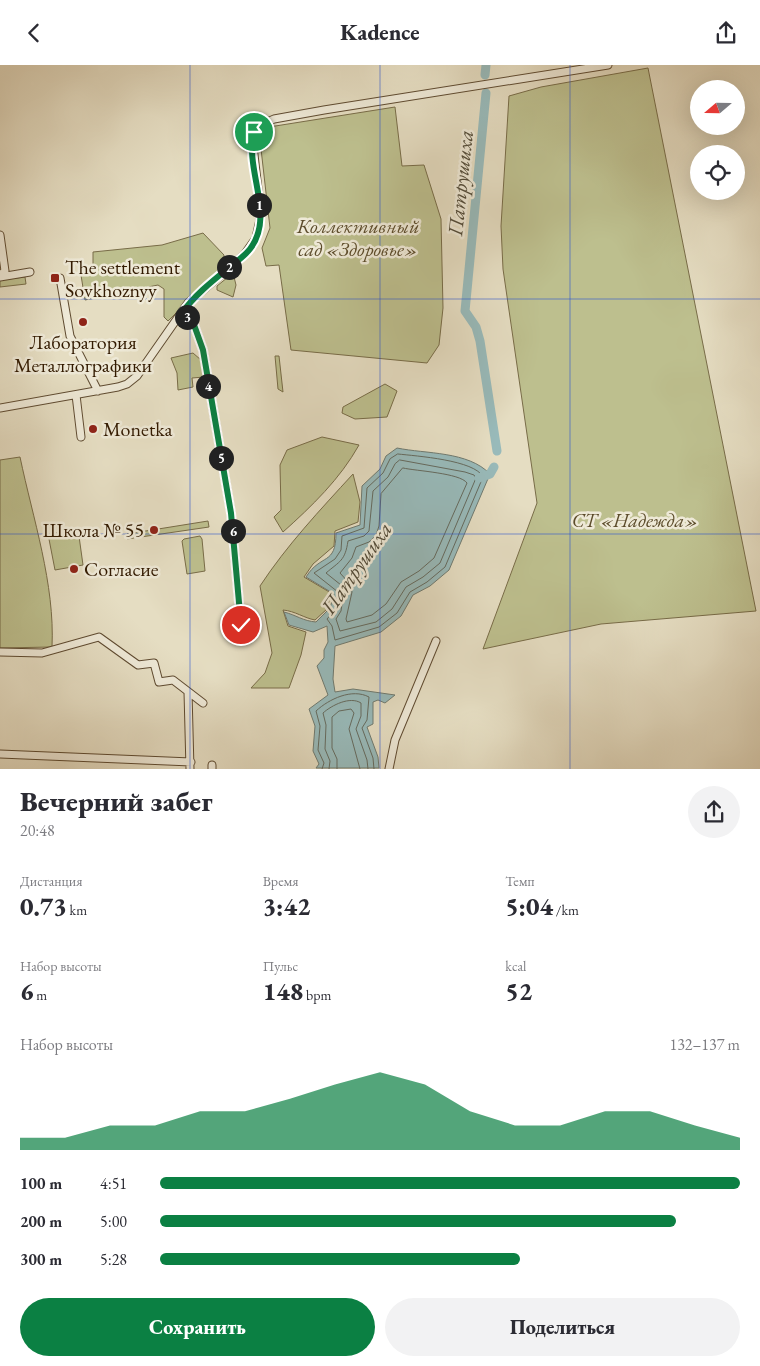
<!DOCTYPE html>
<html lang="ru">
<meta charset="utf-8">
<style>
:root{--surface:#fff;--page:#f2f2f3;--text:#2b2b33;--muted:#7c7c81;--accent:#0b8043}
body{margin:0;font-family:"EB Garamond",serif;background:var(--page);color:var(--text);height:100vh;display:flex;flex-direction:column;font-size:19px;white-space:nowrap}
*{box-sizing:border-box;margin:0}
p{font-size:16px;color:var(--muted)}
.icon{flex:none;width:28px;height:28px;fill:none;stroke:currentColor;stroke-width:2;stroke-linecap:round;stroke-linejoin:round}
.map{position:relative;height:704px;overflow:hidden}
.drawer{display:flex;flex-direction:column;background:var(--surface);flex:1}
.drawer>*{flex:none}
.needle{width:32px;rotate:250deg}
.fabs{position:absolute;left:690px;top:15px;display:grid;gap:10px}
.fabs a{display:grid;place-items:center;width:55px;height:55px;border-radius:50%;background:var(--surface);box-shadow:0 5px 20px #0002;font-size:25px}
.pin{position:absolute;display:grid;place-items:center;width:42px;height:42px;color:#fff;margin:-21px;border:2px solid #fff;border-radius:50%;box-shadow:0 1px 5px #0007}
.km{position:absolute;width:25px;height:25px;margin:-12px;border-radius:50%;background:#222;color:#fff;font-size:14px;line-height:25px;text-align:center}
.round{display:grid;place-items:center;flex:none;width:52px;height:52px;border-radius:26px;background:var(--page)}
.head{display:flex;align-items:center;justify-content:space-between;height:85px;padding:0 20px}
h1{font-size:28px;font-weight:800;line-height:38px}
.metrics{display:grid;grid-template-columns:repeat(3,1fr);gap:8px;height:85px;padding:5px 20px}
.metrics div{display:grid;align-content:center}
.metrics b{font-size:25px;font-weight:800}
.metrics small{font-size:14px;font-weight:400}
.metrics p{font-size:14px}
.chart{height:140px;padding:10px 20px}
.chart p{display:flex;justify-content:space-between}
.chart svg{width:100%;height:90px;margin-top:5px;fill:var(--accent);opacity:.7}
.cta{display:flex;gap:10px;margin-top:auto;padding:10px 20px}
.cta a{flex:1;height:58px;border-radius:30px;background:var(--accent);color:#fff;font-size:20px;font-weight:800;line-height:58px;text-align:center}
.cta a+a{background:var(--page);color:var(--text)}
ul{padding:0 20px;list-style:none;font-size:16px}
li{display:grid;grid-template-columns:80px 60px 1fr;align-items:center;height:38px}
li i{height:12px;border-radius:6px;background:var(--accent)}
header{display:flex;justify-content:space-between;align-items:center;height:65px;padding:0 20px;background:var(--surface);font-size:22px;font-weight:800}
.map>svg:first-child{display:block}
.green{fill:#bdbf8e;stroke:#786c48}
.water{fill:#98baba;stroke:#6f7a70}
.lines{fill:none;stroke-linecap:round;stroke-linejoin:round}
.shore{stroke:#656a5e;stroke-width:1}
.river{stroke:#98baba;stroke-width:9}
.minor-casing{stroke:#5f4b31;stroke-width:9}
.minor{stroke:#eee9d7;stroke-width:7}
.route-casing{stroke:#fff;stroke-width:10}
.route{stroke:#0b8043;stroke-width:6}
.grid{fill:none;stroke:#1d4ed8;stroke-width:1;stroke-opacity:0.55}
.poi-dot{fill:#8f2418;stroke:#eee9d7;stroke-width:2}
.labels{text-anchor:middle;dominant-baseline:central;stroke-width:5;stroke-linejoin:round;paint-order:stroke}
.park-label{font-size:20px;font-style:italic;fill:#5c4c2b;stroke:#eee9d7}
.poi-label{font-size:20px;fill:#321a01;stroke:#eee9d7;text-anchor:start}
.water-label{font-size:21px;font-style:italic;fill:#514a38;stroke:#eee9d7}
</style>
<header><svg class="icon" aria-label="back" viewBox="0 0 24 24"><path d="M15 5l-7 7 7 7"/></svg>Kadence<svg class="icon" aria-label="share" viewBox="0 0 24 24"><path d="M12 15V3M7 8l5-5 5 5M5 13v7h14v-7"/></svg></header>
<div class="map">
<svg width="760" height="704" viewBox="0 0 760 704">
<rect width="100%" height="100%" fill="#e5ddc2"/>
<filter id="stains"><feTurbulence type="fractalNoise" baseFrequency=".004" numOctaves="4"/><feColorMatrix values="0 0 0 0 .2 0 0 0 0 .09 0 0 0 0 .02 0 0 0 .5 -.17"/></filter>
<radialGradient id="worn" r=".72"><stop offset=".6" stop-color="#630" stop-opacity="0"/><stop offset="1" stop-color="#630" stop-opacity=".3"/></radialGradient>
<!-- green -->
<path class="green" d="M 648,3 L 756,546 L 601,559 L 483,584 L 537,438 L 503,204 L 501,161 L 509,31 L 541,22 Z
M 395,42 L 402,101 L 424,100 L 441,154 L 443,243 L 439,280 L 427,298 L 291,285 L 279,200 L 266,201 L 262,183 L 270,163 L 260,75 L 269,62 Z
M 203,168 L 224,190 L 223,202 L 168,256 L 164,252 L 164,224 L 158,220 L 85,235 L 80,204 L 93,201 L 93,187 L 162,180 Z
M 233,208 L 236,220 L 233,232 L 217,225 L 217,221 Z
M 25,212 L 26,219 L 0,222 L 0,215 Z
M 193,288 L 201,295 L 204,312 L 192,313 L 193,322 L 178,325 L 177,308 L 171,293 Z
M 275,291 L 279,291 L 283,327 L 278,324 Z
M 385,319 L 397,326 L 387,352 L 355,354 L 342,348 L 343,342 Z
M 322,372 L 359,380 C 340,414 312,441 283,467 L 274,452 L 281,445 L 280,400 L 287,385 Z
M 20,392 C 33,454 55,519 52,582 L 0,583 L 0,395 Z
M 353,409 L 360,437 L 358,457 L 335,466 L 334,481 L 313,499 L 304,512 L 331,528 L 327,544 L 315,555 C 304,553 295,546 283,545 L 288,561 L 306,567 L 301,590 L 289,623 L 251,623 L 265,608 L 272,588 L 260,521 C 287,480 320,445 353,409 Z
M 208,456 L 209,462 L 127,474 L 127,469 Z
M 78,464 L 83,500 L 55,505 L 48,469 Z
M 200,471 L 202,474 L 205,506 L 187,509 L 182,476 L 184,474 Z"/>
<!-- water -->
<path class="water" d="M 397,383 C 426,389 468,386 490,409 L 449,505 L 430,521 L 413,530 L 401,551 L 381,567 L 335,581 L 333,614 L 335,627 L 353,624 L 395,630 L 385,638 L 378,635 L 373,637 L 373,659 L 367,662 L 378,692 L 379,703 L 316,703 L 319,699 L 313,686 L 315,661 L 309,644 L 328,630 L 317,601 L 324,593 L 324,585 L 328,577 L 327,561 L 313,567 L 289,560 L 284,547 C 296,550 303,556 316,557 L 330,543 L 334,529 L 306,512 C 321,488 336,501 336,468 L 360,460 L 362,421 L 380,404 L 386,391 Z"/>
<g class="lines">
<!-- shore -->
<path class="shore" d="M 398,389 C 416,391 475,395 483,412 L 445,502 L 427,517 L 410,527 L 397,548 L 379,562 L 335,575 L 332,561 L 327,554 L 335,545 L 338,527 L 314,508 L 335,494 L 341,485 L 342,471 L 364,463 L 367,423 L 383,408 L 390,394 Z
M 400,395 L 465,407 L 474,410 L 476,413 L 440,498 L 423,512 L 406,522 L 392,544 L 376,557 L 340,566 L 336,554 L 341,546 L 344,526 L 341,520 L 326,508 C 340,496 345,496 348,476 L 364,471 L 369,466 L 373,426 L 388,412 L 395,399 Z
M 403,403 C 416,406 460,408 467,418 L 434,493 L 419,506 L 401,517 L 386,539 L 372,550 L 347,557 L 346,554 L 352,527 L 350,519 L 340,508 L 352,493 L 356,482 L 369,477 L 376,470 L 379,461 L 381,429 Z
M 322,704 L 324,698 L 318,685 L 320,661 L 316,646 C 329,634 352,623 369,632 L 367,655 L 362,663 L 373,693 L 374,704
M 329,704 L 330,696 L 325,684 L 326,660 L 323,648 C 332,640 350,631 361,638 L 361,651 L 356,664 L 367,695 L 368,704
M 337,704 L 337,694 L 332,683 L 332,652 L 339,646 L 351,644 L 354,648 L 349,664 L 360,704"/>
<!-- river -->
<path class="river" d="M 485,10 L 486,0
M 486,28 L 465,246 L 476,262 L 480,276 L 497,386
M 479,413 L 490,409 L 494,402"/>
<defs>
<path id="minor" d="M 0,170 L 5,206 L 0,210
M 0,212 L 30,207
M 60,213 L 70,271 L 98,326
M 182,248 L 193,257 L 203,285 L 231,448 L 241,560
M 76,330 L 81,372
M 0,343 L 118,322 L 127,319 L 137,311 L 188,238 L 244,190 L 256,173 L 261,150 L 253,81 L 254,67 L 261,60 L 274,54 L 324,45 L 608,0
M 0,587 L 42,588 L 99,572 L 138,600 L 154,598 L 159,617 L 173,615 L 203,638
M 188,627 L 190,704
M 0,689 L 191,697
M 212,700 L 212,704
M 389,704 L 395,675 L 436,576"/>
</defs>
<!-- minor casing -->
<use href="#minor" class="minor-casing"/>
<!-- minor -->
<use href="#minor" class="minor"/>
</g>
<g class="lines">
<defs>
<path id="route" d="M 241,560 L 231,448 L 203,285 L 193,257 L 182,248 C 194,231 210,218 226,205 C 234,198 243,193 250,184 C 276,150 244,105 254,67"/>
</defs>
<!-- route casing -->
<use href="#route" class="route-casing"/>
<!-- route -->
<use href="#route" class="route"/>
</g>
<!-- grid -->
<path class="grid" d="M 190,0 L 190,704M 380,0 L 380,704M 570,0 L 570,704M 0,234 L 760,234M 0,469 L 760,469"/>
<!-- markers -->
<g class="poi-dot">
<rect x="50" y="208" width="10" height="10" rx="2.5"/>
<circle cx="83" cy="257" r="5"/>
<circle cx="93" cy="364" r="5"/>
<circle cx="154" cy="465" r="5"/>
<circle cx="74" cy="504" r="5"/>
</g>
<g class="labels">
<!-- park labels -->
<g class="park-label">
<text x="358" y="161">Коллективный<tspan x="358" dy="23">сад «Здоровье»</tspan></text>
<text x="635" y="455">СТ «Надежда»</text>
</g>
<!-- poi labels -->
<g class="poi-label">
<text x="65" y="202">The settlement<tspan x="65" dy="23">Sovkhoznyy</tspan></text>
<text x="83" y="277" text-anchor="middle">Лаборатория<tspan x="83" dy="23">Металлографики</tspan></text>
<text x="103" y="364">Monetka</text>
<text x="144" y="465" text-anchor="end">Школа № 55</text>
<text x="84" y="504">Согласие</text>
</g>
<!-- water labels -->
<g class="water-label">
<text transform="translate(460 118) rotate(-84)">Патрушиха</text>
<text transform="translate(356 503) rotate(-55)">Патрушиха</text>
</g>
</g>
<rect width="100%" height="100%" filter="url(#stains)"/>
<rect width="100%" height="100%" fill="url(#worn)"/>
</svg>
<div class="fabs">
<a><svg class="needle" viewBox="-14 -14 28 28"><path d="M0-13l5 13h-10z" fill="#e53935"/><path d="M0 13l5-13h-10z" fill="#7c7c81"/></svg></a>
<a><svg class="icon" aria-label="locate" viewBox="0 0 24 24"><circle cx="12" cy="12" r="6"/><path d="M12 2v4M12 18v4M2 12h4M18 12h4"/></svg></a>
</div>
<div class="pin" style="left:254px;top:67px;background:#1e9e55"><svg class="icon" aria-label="arrive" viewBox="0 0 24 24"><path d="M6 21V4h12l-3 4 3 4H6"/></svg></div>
<div class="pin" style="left:241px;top:560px;background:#d93025"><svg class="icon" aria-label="check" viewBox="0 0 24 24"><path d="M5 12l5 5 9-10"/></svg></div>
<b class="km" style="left:259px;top:140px">1</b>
<b class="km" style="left:229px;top:202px">2</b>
<b class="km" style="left:187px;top:252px">3</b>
<b class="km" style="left:208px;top:321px">4</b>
<b class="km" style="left:221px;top:393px">5</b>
<b class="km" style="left:233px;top:466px">6</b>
</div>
<section class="drawer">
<div class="head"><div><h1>Вечерний забег</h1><p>20:48</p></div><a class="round"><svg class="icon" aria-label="share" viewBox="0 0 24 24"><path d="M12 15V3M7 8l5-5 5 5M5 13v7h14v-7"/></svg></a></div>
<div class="metrics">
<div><p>Дистанция</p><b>0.73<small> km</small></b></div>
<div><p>Время</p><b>3:42</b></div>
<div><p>Темп</p><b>5:04<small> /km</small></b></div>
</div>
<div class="metrics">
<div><p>Набор высоты</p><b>6<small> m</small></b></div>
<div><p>Пульс</p><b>148<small> bpm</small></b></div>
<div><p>kcal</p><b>52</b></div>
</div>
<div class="chart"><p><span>Набор высоты</span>132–137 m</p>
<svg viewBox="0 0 160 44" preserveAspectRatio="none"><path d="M0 44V38L10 38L20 32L30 32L40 25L50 25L60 19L70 12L80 6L90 12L100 25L110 32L120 32L130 25L140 25L150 32L160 38V44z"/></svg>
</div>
<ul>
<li><b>100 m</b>4:51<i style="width:100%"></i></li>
<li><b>200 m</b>5:00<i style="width:89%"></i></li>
<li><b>300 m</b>5:28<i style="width:62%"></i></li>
</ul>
<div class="cta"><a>Сохранить</a><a>Поделиться</a></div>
</section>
